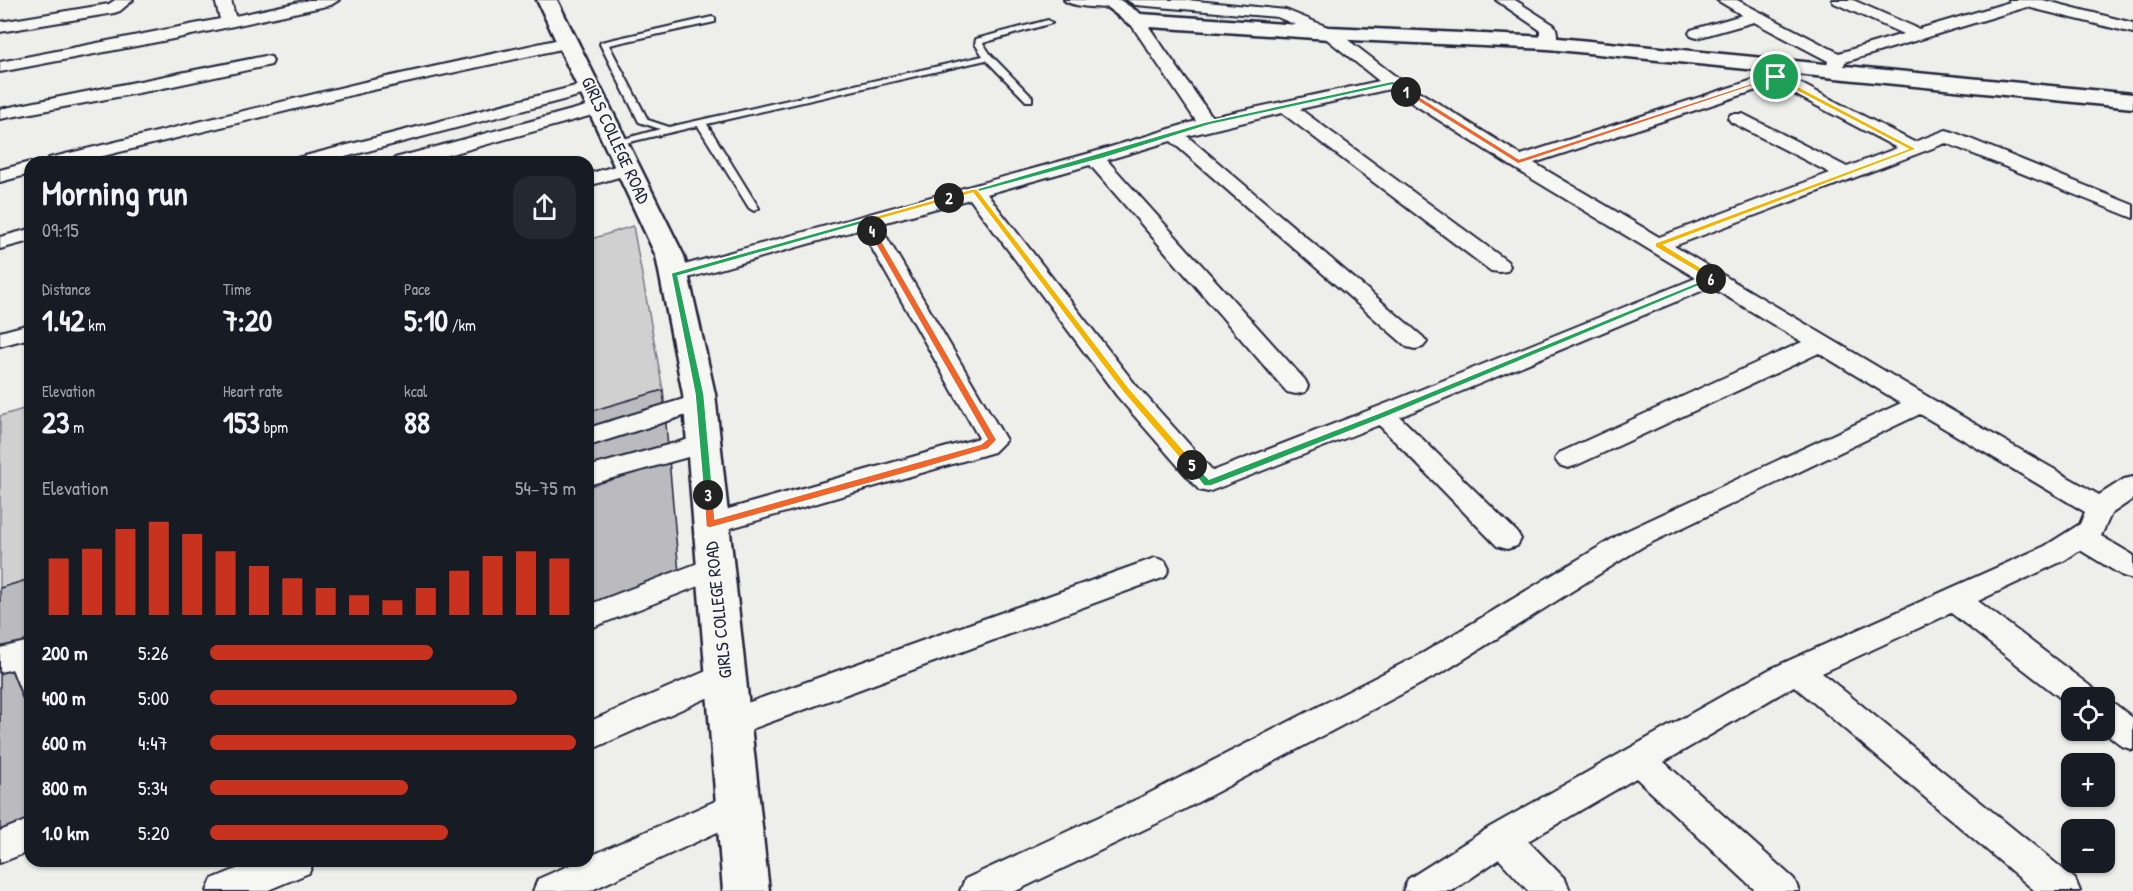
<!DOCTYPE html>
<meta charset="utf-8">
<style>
:root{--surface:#171b24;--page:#242831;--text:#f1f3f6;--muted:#9ea1a6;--accent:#c8321e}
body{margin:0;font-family:"Patrick Hand",sans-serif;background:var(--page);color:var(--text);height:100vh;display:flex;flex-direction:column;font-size:22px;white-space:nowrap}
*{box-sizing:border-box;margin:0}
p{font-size:20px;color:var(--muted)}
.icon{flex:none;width:33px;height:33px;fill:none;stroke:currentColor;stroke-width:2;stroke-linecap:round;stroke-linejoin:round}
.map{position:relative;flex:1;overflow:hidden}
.details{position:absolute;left:24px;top:156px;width:570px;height:711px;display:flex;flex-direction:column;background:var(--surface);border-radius:18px;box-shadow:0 2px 4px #0004}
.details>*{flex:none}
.buttons{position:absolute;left:2061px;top:687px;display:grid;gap:12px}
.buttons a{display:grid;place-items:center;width:54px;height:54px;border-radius:12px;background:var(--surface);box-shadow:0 2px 4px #0004;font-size:30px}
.pin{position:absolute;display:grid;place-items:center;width:51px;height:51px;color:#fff;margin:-26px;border:3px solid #fff;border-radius:50%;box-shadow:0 2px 6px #0007}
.km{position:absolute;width:30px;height:30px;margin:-15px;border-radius:50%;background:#222;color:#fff;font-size:16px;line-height:30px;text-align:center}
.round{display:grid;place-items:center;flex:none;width:63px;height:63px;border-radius:18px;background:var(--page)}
.headline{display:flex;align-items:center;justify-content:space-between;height:102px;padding:0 18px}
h1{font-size:33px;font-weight:800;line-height:45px}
.metrics{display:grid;grid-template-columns:repeat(3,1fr);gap:9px;height:102px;padding:6px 18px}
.metrics div{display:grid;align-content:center}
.metrics b{font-size:30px;font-weight:800}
.metrics small{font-size:16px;font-weight:400}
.metrics p{font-size:16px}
.chart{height:168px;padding:12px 18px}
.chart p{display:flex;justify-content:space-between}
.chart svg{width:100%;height:108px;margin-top:6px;stroke:var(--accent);stroke-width:6}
ul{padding:0 18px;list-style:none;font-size:20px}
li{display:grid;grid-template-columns:96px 72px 1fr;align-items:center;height:45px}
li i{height:15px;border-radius:8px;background:var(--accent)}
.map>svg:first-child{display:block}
.green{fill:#d0d0d1;stroke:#797986;stroke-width:1.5}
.building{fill:#bbbbbf;stroke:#22223b;stroke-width:1.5}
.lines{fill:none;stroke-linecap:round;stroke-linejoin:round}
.service-casing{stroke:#22223b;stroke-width:4}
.minor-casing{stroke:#22223b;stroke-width:4}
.tertiary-casing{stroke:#22223b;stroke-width:5}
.service{fill:#f6f6f2;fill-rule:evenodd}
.minor{fill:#f6f6f2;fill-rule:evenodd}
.tertiary{fill:#f6f6f2;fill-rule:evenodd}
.split-1{fill:#f0652b;stroke:#fff;stroke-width:1.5}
.split-2{fill:#22a559;stroke:#fff;stroke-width:1.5}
.split-3{fill:#22a559;stroke:#fff;stroke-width:1.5}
.split-4{fill:#f0652b;stroke:#fff;stroke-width:1.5}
.split-5{fill:#f5b400;stroke:#fff;stroke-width:1.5}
.split-6{fill:#22a559;stroke:#fff;stroke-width:1.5}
.split-7{fill:#f5b400;stroke:#fff;stroke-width:1.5}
.labels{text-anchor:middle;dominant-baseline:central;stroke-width:4.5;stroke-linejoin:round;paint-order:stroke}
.street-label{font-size:18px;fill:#22223b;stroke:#f6f6f2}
</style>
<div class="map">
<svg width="2133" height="891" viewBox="0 0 2133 891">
<rect width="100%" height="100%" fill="#eeeeeb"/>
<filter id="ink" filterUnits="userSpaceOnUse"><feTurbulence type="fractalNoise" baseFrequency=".0167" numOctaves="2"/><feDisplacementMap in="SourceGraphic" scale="12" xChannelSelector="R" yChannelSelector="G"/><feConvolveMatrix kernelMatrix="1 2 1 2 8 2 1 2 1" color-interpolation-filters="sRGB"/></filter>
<g filter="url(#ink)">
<!-- green -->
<path class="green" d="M 633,226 L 663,390 L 588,412 L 588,240 Z
M 30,407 L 30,579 L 0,588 L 0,416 Z"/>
<!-- building -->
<path class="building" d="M 663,390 L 680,585 L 588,618 L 588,412 Z
M 30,579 L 30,820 L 0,831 L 0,588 Z"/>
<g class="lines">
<defs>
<path id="service" d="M 712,17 L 715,18 L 715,22 L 609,45 L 648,120 L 669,127 L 983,56 L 975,44 L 976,39 L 1048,20 L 1052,23 L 983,43 L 991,55 L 1032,97 L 1032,101 L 1026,101 L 986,60 L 707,124 L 759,208 L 754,211 L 749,208 L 698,126 L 617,145 L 612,142 L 660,129 L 639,122 L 600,44 L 601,42 Z
M 15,649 L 21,651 L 30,673 L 30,701 L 24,699 L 7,656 L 9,651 Z"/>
<path id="minor" d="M 115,0 L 133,0 L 120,11 L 114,13 L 0,32 L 0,22 L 109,4 Z
M 215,0 L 231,0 L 235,16 L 309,0 L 339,0 L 331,5 L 173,39 L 0,72 L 0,62 L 220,19 Z
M 1064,0 L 1115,0 L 1120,4 C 1113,11 1071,7 1064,0 Z
M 1127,0 L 1187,0 L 1286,10 L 1335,30 L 1399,79 L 1521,155 L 1753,80 L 1799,63 L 1805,64 L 1808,68 L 1805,72 L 1790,78 L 1914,142 L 1946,130 L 1953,132 L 2133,205 L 2133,218 L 1946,143 L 1674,246 L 1930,398 L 2099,495 L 2124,479 L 2133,477 L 2133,499 L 2111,514 L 2101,536 L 2133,555 L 2133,579 L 2123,576 L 2080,550 L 2065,560 L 1978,601 L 2094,689 L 2098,698 L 2072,698 L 2072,707 L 1951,613 L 1822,673 L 2075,879 L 2080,891 L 2035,891 L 1794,686 L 1664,762 L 1794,879 L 1799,891 L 1756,891 L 1636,778 L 1528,841 L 1565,879 L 1570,891 L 1528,891 L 1499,859 L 1452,891 L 1403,891 L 1408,879 L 1490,827 L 1770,669 L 2045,546 L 2080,524 L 2085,512 L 1920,414 L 1642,547 L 1445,671 L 1168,818 L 1016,891 L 960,891 L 965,879 L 1144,796 L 1423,653 L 1622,533 L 1901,403 L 1819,353 L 1577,465 L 1568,468 L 1559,465 L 1555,459 L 1559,453 L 1802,342 L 1711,287 L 1400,417 L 1517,532 L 1521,539 L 1517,546 L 1507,549 L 1497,546 L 1379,425 L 1208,492 L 1199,490 L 1117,396 L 970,199 L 879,224 L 1006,440 L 994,452 L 710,534 L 700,531 L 696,524 L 700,517 L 979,438 L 861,229 L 674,282 L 666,280 L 663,275 L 666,270 L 1094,152 L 1196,121 L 1128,20 L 1130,17 L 1142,17 L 1212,117 L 1379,81 L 1323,36 L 1277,17 L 1135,5 ZM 1775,84 L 1897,148 L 1847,167 L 1743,114 L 1731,114 L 1728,118 L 1731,122 L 1830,173 L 1659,237 L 1534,163 ZM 1390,89 L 1511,166 L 1696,278 L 1390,402 L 1213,471 L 1135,384 L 987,194 L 1090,165 L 1287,392 L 1296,394 L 1305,392 L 1308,386 L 1305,380 L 1107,160 L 1171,141 L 1407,347 L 1415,349 L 1423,347 L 1427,342 L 1423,337 L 1187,136 L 1282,113 L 1491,271 L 1499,272 L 1507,271 L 1510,266 L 1507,261 L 1300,109 Z
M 1496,0 L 1515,0 L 1554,25 C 1558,30 1558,41 1554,47 L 1542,47 L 1540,43 L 1540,30 Z
M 1717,0 L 1737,0 L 1839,53 L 1903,34 L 1834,3 L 1832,0 L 1853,0 L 1919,29 L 2010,2 L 2008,0 L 2043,0 L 2133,23 L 2133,33 L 2027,7 L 1845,62 L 1841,76 L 1829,76 L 1826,72 L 1828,61 L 1754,22 L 1697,38 L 1691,36 L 1689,33 L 1691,30 L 1742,15 Z
M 569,37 L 577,42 L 575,46 L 364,92 L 79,162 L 46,162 L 49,158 L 364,82 Z
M 265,56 L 271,57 L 273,61 L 271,65 L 154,90 L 0,119 L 0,109 Z
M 591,82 L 597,83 L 600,87 L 597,91 L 326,162 L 294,162 L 297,158 Z
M 601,102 L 607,103 L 610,107 L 607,111 L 423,162 L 392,162 L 395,158 Z
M 30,162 L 30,174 L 0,182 L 0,170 Z
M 629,162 L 636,164 L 639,168 L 636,172 L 588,186 L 588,174 Z
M 30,229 L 30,241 L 0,249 L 0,237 Z
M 30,324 L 30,338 L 0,346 L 0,332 Z
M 700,394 L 709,396 L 712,402 L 709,408 L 588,446 L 588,428 Z
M 704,435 L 713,438 L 717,444 L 713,450 L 588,485 L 588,467 Z
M 714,557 L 724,560 L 728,568 L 724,576 L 588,629 L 588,605 Z
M 1155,558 L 1165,561 L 1169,569 L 1165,577 L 730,737 L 719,733 L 714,723 L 719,713 Z
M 30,641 L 30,665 L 0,672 L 0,648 Z
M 725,663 L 736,667 L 740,676 L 736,685 L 588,751 L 588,722 Z
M 2104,701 L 2115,704 L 2133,718 L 2133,750 L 2122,746 L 2102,730 L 2104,730 Z
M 738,791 L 750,795 L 755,806 L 750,817 L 590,891 L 533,891 L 538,879 L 579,861 L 588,861 L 588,857 Z
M 30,819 L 30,851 L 0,863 L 0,831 Z
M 256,861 L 314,861 L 309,873 L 266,891 L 207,891 L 212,879 Z"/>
<path id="tertiary" d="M 537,0 L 557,0 L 684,256 L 715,394 L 769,891 L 723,891 L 683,394 L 656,256 Z
M 1097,0 L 1120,0 L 1141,14 L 1329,27 L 1548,37 L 2133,94 L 2133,108 L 1548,49 L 1329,39 L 1136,26 L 1129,24 Z"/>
</defs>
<!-- service casing -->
<use href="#service" class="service-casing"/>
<!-- minor casing -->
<use href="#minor" class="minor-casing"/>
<!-- tertiary casing -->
<use href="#tertiary" class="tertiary-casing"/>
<!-- service -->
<use href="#service" class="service"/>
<!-- minor -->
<use href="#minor" class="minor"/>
<!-- tertiary -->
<use href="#tertiary" class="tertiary"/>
</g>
</g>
<!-- split-1 -->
<path class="split-1" d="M 1774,76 L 1779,77 L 1518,164 L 1403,92 L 1409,90 L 1519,159 Z"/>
<!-- split-2 -->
<path class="split-2" d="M 1393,81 L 1410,92 L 1404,93 L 1392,85 L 1209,125 L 1104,158 L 952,199 L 945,198 L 1205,122 Z"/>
<!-- split-3 -->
<path class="split-3" d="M 947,196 L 953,198 L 678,276 L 704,394 L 713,495 L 711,498 L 704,498 L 695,394 L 671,273 Z"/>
<!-- split-4 -->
<path class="split-4" d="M 872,229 L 876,231 L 997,440 L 988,449 L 924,468 L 710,528 L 706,527 L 704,493 L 708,492 L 713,495 L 715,519 L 981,444 L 987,439 L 868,231 Z"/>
<!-- split-5 -->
<path class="split-5" d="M 972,189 L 977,189 L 1129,388 L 1195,463 L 1195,468 L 1188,468 L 1123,392 L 973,193 L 870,222 L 876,231 L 872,234 L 862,220 Z"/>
<!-- split-6 -->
<path class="split-6" d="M 1708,278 L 1715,279 L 1386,417 L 1211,486 L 1204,486 L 1187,465 L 1192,462 L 1209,479 L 1379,413 Z"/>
<!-- split-7 -->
<path class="split-7" d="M 1774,76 L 1778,76 L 1917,149 L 1664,245 L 1718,278 L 1708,281 L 1708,278 L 1655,247 L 1655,243 L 1908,149 L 1774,79 Z"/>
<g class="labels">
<!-- street labels -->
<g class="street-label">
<text transform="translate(616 140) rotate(65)">GIRLS COLLEGE ROAD</text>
<text transform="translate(718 610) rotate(-96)">GIRLS COLLEGE ROAD</text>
</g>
</g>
</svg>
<div class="buttons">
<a><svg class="icon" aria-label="locate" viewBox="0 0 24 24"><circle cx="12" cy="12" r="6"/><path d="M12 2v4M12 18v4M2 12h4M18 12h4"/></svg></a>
<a>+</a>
<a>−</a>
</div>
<div class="pin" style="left:1776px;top:77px;background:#1e9e55"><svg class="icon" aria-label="arrive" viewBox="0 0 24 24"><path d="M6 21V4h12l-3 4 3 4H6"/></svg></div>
<b class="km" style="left:1406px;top:92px">1</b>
<b class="km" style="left:949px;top:198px">2</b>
<b class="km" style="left:708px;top:495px">3</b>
<b class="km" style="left:872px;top:231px">4</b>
<b class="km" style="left:1192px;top:465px">5</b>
<b class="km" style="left:1711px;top:279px">6</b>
<section class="details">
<div class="headline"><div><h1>Morning run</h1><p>09:15</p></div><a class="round"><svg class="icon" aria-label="share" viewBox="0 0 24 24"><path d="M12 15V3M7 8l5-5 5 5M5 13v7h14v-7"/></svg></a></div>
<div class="metrics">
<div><p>Distance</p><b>1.42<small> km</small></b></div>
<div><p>Time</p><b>7:20</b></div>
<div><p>Pace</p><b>5:10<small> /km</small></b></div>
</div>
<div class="metrics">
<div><p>Elevation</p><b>23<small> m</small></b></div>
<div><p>Heart rate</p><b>153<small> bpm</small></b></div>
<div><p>kcal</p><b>88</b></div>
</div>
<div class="chart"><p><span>Elevation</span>54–75 m</p>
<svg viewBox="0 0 160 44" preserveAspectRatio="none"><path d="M5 44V21M15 44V17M25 44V9M35 44V6M45 44V11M55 44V18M65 44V24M75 44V29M85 44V33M95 44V36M105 44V38M115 44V33M125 44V26M135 44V20M145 44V18M155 44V21"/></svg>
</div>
<ul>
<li><b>200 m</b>5:26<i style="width:61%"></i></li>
<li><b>400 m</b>5:00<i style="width:84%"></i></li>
<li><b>600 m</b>4:47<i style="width:100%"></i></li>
<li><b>800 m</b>5:34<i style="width:54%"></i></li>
<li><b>1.0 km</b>5:20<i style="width:65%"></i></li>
</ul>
</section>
</div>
